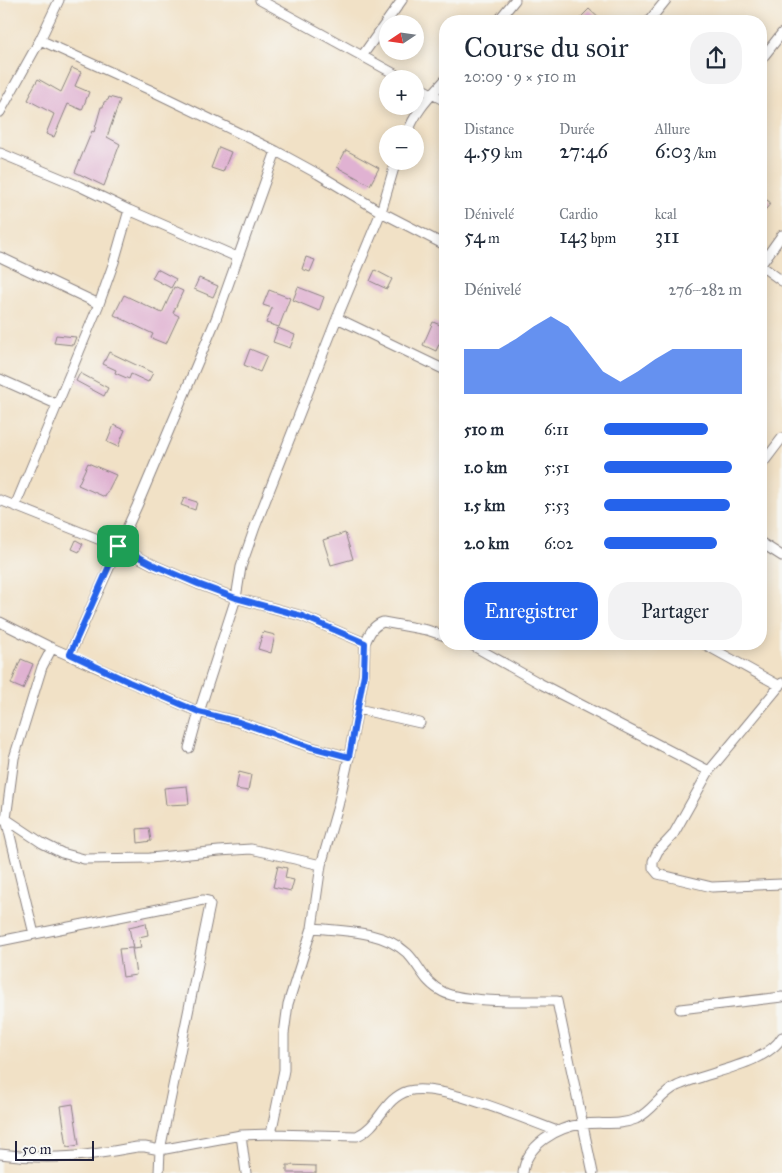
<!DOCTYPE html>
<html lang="fr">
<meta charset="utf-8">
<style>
:root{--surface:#fff;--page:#f2f2f3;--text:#1f2937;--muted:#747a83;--accent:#2563eb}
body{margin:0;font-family:"IM FELL Great Primer",serif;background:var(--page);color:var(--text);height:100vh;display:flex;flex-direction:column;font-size:19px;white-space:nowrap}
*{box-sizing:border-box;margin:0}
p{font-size:16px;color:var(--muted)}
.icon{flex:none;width:28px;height:28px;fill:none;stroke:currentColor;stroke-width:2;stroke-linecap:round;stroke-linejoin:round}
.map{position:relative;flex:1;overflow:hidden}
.drawer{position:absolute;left:439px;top:15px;width:328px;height:635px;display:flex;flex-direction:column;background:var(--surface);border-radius:20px;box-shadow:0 2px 12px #0003}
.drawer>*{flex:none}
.needle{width:32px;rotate:257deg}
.buttons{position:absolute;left:379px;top:15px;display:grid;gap:10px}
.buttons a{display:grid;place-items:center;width:45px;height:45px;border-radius:50%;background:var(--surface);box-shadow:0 2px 12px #0003;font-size:25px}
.scale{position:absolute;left:15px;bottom:12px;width:79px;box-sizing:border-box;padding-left:5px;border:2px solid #22223b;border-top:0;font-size:14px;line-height:18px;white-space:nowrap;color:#22223b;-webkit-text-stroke:4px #f6f6f2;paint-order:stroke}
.pin{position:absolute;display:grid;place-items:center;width:42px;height:42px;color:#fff;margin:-21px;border-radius:10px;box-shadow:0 2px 8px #0006}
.round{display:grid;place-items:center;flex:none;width:52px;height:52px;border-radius:20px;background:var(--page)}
.summary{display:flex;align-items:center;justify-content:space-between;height:85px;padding:0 25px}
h1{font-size:28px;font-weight:600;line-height:38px}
.figures{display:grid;grid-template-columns:repeat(3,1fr);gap:8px;height:85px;padding:5px 25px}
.figures div{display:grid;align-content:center}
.figures b{font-size:21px;font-weight:600}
.figures small{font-size:14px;font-weight:400}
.figures p{font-size:14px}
.chart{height:140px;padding:10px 25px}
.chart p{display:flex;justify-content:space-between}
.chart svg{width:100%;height:90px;margin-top:5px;fill:var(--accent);opacity:.7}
.primary-button{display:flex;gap:10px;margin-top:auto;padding:10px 25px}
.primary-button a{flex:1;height:58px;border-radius:20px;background:var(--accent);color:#fff;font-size:20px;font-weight:600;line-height:58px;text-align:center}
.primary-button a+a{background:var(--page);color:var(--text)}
ul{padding:0 25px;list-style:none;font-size:16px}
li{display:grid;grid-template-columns:80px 60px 1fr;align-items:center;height:38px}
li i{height:12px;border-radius:6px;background:var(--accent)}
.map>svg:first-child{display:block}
.building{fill:#e0b2d2}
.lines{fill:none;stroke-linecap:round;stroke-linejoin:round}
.minor-casing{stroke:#8a8280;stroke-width:11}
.minor{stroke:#fff;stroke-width:9}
.route-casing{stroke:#fff;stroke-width:10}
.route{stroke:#2563eb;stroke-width:6}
</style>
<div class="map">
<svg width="782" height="1173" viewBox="0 0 782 1173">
<rect width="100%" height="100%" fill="#f6f6f2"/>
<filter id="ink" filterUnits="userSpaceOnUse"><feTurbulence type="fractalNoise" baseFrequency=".02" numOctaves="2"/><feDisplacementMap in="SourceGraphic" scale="10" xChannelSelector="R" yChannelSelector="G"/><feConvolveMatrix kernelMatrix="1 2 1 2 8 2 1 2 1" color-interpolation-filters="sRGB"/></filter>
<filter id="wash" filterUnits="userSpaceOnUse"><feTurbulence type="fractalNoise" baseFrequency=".0096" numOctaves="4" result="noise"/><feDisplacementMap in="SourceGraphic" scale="20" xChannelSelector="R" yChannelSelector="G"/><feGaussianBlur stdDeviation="1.12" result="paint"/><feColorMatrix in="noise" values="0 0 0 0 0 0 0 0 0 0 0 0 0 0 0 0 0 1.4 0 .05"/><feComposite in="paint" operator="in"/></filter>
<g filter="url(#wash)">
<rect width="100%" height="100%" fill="#f1e1c6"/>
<g id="blocks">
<!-- building -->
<path class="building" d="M 589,9 L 602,21 L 577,21 Z
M 72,68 L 81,72 L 75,86 L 89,92 L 82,110 L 68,104 L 54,137 L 46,134 L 54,114 L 28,100 L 31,94 L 30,93 L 38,79 L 61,92 Z
M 109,97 L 120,100 L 107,137 L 120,144 L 104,186 L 75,172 L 92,131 L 94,132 L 101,107 L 103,107 L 104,102 L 108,100 Z
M 219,147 L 231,152 L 223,172 L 211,168 Z
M 346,150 L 379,168 L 370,185 L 337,167 Z
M 760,195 L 771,203 L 760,216 Z
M 306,257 L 315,260 L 310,272 L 302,269 Z
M 157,269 L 176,279 L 171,288 L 152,278 Z
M 375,270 L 392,279 L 387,289 L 370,281 Z
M 199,278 L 218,286 L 213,297 L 194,289 Z
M 174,287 L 183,291 L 173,313 L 179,316 L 166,344 L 151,338 L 153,334 L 114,315 L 124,295 L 162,313 Z
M 298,287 L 324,297 L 319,311 L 293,300 Z
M 269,290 L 290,298 L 279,327 L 266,323 L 272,308 L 263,305 Z
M 433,322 L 445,327 L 445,331 L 436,351 L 423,345 Z
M 278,328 L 295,335 L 290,348 L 273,342 Z
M 56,335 L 76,337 L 73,345 L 54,343 Z
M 250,349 L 267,356 L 260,372 L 244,365 Z
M 109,352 L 153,373 L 148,382 L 131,374 L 129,379 L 115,373 L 116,370 L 103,364 Z
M 80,373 L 108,388 L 104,396 L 76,381 Z
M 114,425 L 125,430 L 118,447 L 107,442 Z
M 88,463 L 116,475 L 105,497 L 78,485 Z
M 184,498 L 197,502 L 195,510 L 181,505 Z
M 345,533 L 353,559 L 331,565 L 323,540 Z
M 76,540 L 83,544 L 79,552 L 72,549 Z
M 263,632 L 275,635 L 271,653 L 258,649 Z
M 21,659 L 33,664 L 23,689 L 11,684 Z
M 239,772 L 251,775 L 248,791 L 236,789 Z
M 187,786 L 189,804 L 166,805 L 164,788 Z
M 149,828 L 151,841 L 138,843 L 137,829 Z
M 278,866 L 287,868 L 285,878 L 294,880 L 291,891 L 273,887 Z
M 146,923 L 148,935 L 139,937 L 141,948 L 133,949 L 129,927 Z
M 132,948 L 136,975 L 123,977 L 119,949 Z
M 73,1104 L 79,1145 L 67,1147 L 61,1106 Z
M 287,1165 L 316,1166 L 316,1173 L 287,1173 Z"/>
</g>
</g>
<g filter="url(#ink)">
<use href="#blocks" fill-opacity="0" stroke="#8a8280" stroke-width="1"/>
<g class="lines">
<defs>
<path id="minor" d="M 260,0 L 404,79
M 498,21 L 515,0
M 649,21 L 666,0
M 40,40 L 148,89 L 276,151 L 318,174 L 381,212 L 445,245
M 362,56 L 402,0
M 760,61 L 782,33
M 415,85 L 445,101
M 0,112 L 40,40 L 59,0
M 407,134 C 416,110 429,98 445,80
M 0,153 L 79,186 L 129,210 L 114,262 L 99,304 L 15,506
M 129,210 L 237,257
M 0,257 L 99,304
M 760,265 L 782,281
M 760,266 L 782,235
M 337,318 L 445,370
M 0,379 L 56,404
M 760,467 L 782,438
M 0,500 L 118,547 L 156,566 L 198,584 L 236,598 L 302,616 L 365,643 L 364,674 L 349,757 L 338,806 L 321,865 L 312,928 L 288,1004 L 284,1034 L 284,1070 L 271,1134
M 760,542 L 782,556
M 0,622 L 52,648 L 199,712 L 239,722 L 311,747 L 349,757
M 365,643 C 370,633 372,626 383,622 L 427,630 L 445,636
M 470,644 L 541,684 L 709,771
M 704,644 L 780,686
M 70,654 L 137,506 L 216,319 L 276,151
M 782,683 L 709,771 L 673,835 L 658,851 L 653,861 L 653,868 L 658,874 L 712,887 L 782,884
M 358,709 L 420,723
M 189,748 L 199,712 L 236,598 L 241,567 L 255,527 L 337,318 L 381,212 L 396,161
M 0,820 L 6,819 L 42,843 L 62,853 L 84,859 L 150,858 L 219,851 L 251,849 L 321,865
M 312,928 C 343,931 382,930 407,953 C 421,967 423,982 443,992 C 464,1003 532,1001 557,1001 L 593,1173
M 34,934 L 6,819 L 14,758 L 42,667 L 52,648
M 0,941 L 203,900 L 208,901 L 210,905 L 160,1150 L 159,1173
M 680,1009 L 782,997
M 241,1135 L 246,1173
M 0,1154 C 51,1161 87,1156 137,1147 L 145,1147 L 160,1150 L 241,1135 L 271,1134 L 357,1136 C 380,1126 383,1099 408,1091 C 439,1082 524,1119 557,1131
M 523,1173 C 526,1145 557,1127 583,1124 C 601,1122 619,1126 636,1119 C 653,1111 661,1093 677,1086 C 706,1072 766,1065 782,1037"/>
</defs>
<!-- minor casing -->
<use href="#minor" class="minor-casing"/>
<!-- minor -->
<use href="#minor" class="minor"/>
</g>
</g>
<g class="lines" filter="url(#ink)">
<defs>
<path id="route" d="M 118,546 L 156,566 L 198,584 L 236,598 L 302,616 L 365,643 L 364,674 L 349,757 L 311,747 L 239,722 L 199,712 L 129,682 L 70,654 Z"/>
</defs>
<!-- route casing -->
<use href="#route" class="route-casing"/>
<!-- route -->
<use href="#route" class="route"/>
</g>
</svg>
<div class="buttons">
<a><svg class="needle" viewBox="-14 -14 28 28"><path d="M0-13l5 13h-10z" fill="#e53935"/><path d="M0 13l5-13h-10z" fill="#747a83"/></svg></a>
<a>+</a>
<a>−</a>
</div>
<div class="scale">50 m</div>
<div class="pin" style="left:118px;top:546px;background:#1e9e55"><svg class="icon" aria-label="arrive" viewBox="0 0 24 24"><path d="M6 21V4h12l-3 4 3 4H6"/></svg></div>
<section class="drawer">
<div class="summary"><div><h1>Course du soir</h1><p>20:09 · 9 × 510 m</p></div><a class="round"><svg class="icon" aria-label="share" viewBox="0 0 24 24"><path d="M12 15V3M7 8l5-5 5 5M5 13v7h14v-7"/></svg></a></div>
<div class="figures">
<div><p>Distance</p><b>4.59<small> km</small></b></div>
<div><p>Durée</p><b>27:46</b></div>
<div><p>Allure</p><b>6:03<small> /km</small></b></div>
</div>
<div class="figures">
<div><p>Dénivelé</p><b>54<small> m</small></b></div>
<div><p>Cardio</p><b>143<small> bpm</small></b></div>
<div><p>kcal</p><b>311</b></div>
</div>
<div class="chart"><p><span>Dénivelé</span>276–282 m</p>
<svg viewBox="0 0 160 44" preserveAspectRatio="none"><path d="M0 44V22L10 22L20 22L30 17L40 11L50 6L60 11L70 22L80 33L90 38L100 33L110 27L120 22L130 22L140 22L150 22L160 22V44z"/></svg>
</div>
<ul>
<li><b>510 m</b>6:11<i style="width:75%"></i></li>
<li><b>1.0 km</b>5:51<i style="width:93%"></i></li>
<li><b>1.5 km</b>5:53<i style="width:91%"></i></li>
<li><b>2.0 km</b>6:02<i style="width:82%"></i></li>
</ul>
<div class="primary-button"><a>Enregistrer</a><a>Partager</a></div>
</section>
</div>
